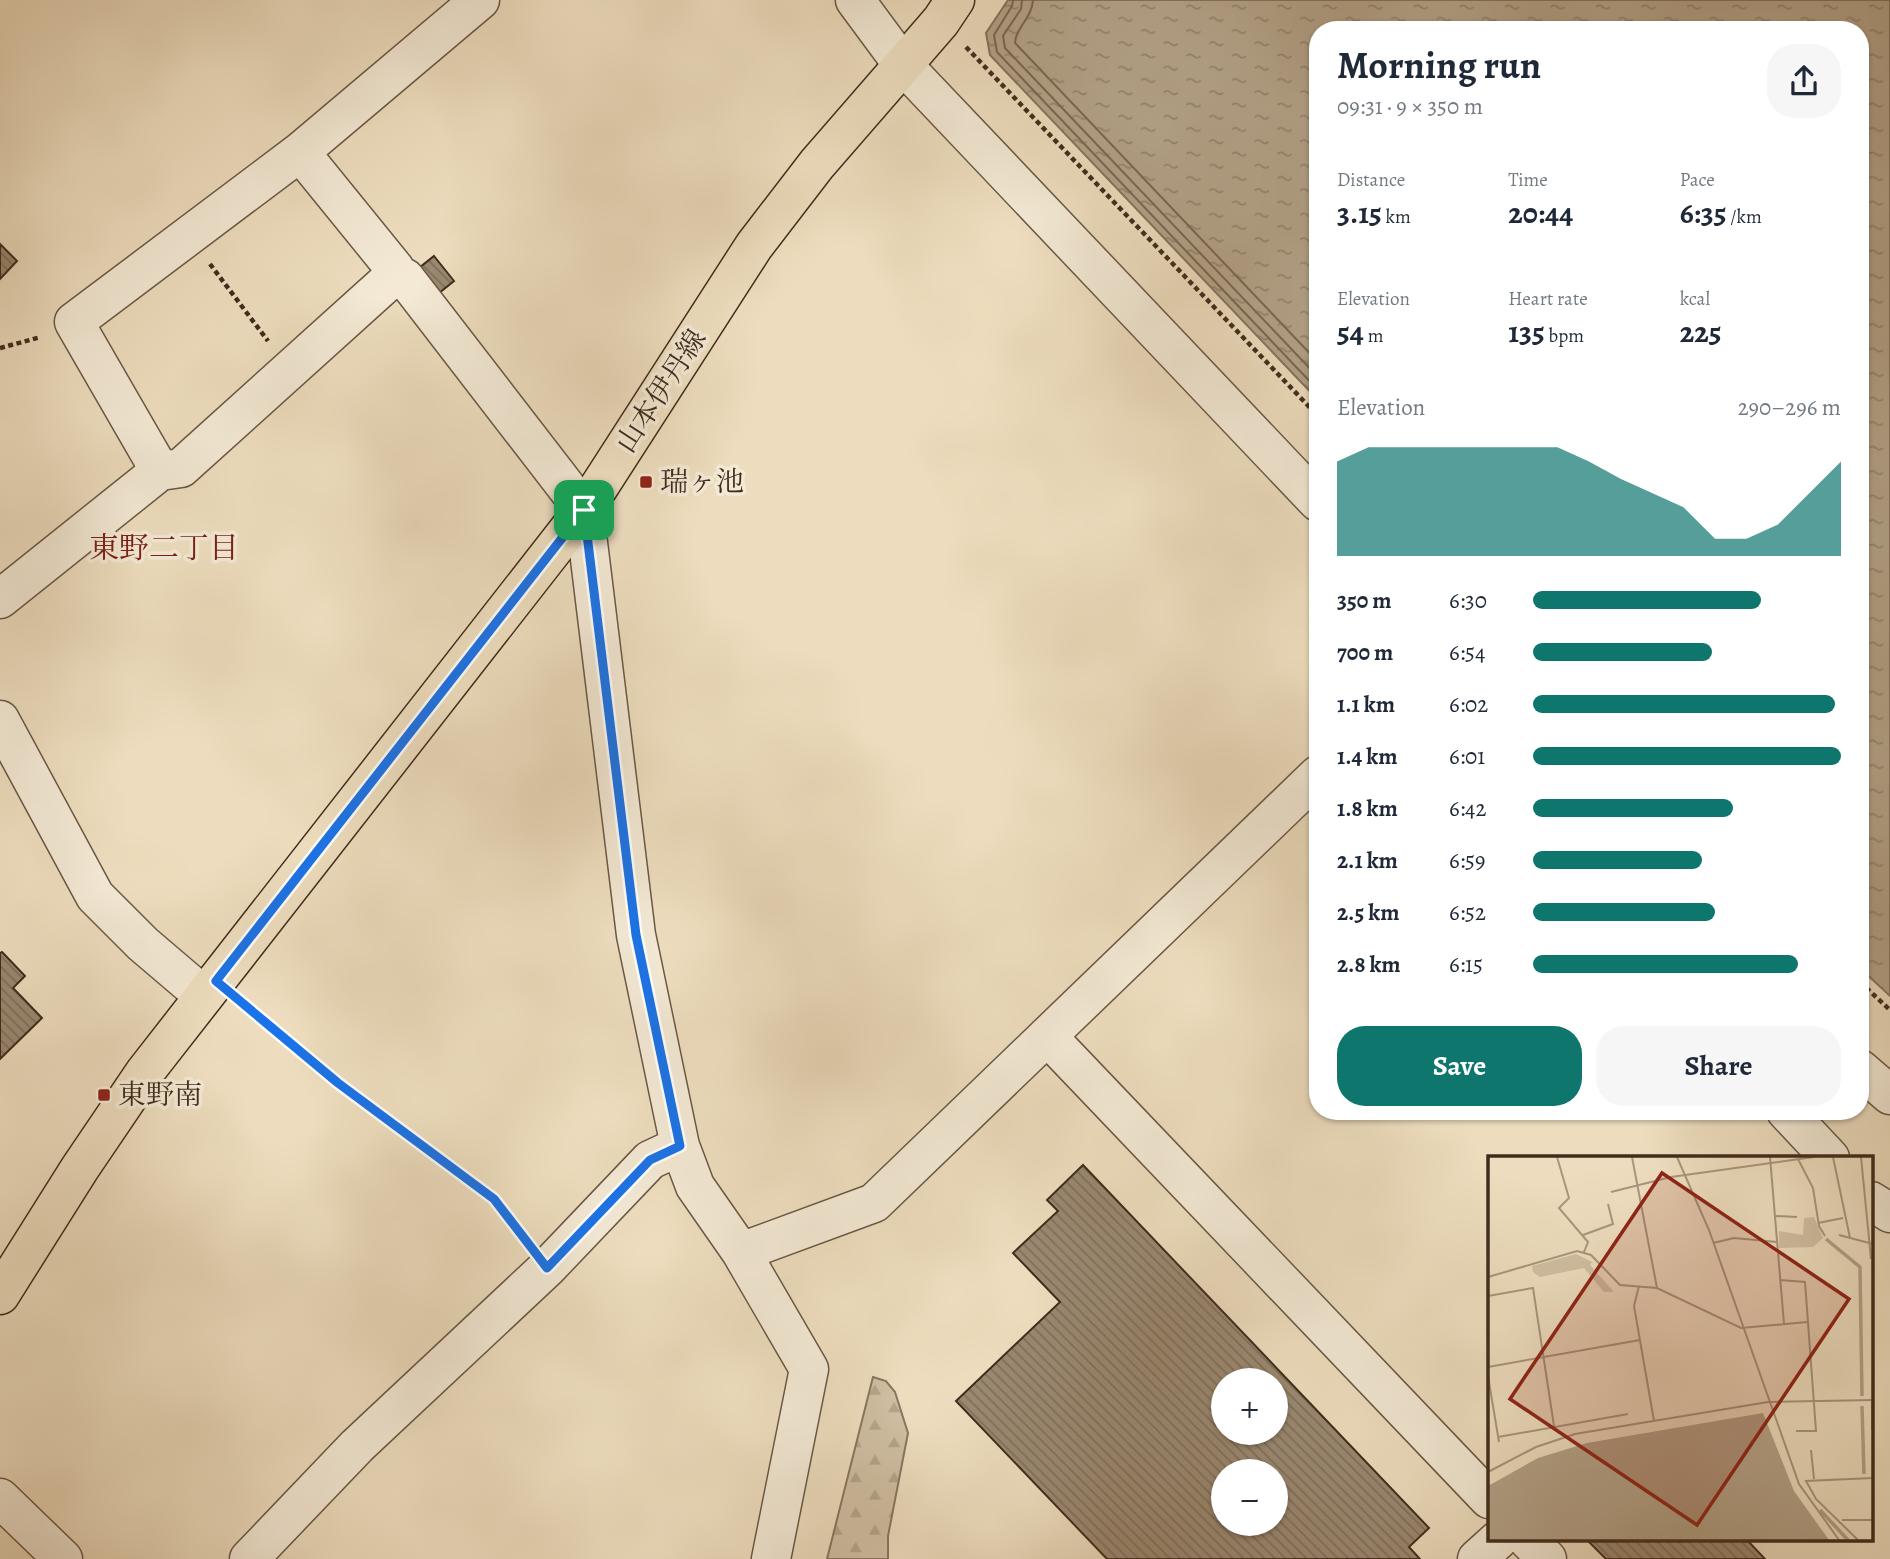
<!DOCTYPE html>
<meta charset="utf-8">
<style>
:root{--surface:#fff;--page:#f6f6f7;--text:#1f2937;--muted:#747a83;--accent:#0f766e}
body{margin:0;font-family:Alegreya,"Noto Serif JP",serif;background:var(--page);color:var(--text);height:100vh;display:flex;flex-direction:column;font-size:26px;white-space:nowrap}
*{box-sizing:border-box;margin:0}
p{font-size:23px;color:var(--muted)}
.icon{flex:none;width:38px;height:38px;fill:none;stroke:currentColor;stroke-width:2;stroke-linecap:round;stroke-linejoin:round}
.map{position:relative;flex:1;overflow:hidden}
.sheet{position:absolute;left:1309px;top:21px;width:560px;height:1099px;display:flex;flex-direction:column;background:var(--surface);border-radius:28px;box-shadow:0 2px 5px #0004}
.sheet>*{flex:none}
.buttons{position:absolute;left:1211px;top:1368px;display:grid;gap:14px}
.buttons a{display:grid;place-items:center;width:77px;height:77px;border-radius:50%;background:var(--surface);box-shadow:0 2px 5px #0004;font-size:35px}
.pin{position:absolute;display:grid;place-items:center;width:60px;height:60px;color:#fff;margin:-30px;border-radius:14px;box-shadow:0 4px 10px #0006}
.round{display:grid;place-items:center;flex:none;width:74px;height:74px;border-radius:28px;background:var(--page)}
.summary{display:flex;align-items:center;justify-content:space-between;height:119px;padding:0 28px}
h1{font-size:38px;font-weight:700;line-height:52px}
.metrics{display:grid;grid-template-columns:repeat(3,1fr);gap:10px;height:119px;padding:7px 28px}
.metrics div{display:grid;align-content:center}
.metrics b{font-size:30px;font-weight:700}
.metrics small{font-size:19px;font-weight:400}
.metrics p{font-size:19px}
.chart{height:196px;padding:14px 28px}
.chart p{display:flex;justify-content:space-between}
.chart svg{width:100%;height:126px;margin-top:7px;fill:var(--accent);opacity:.7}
.button{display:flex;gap:14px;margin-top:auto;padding:14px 28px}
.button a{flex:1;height:80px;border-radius:28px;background:var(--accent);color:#fff;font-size:28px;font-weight:700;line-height:80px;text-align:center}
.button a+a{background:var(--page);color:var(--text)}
ul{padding:0 28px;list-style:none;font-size:23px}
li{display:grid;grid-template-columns:112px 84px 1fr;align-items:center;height:52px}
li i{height:18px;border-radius:9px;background:var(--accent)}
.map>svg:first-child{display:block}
.forest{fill:url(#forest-firs);stroke:#887660;stroke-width:2}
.water{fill:url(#water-ripples);stroke:#84725d;stroke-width:2}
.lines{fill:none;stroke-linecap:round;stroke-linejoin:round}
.shore{stroke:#796652;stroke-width:2}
.building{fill:url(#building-back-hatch);stroke:#402c1d;stroke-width:2;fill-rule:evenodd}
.minor-casing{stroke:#6b5845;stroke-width:41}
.major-casing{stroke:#402c1d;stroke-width:41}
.path{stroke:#402c1d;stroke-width:4.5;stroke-dasharray:5 3.5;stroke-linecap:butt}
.minor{stroke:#f3e9d5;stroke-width:38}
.major{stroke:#edddbe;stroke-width:38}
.route-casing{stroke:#fff;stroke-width:14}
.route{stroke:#1a73e8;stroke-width:9}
.poi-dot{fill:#8f2418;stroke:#f3e9d5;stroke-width:2.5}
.labels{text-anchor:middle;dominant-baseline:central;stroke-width:7;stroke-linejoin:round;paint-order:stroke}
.street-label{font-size:28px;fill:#402c1d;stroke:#f3e9d5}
.poi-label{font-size:28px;fill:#402c1d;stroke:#f3e9d5;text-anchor:start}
.neighbourhood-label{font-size:30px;fill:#7a1f14;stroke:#f3e9d5}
.inset-river{fill:none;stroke:#b2a187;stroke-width:3.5}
.inset-road{fill:none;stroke:#a8967e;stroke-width:2}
.view{fill:#8f2418;fill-opacity:0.15;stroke:#8f2418;stroke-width:3.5}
.inset-edge{fill:none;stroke:#402c1d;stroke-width:3.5}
</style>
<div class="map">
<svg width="1890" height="1559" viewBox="0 0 1890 1559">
<defs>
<pattern id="forest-firs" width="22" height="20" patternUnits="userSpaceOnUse" patternTransform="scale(1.75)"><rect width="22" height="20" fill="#d0bfa3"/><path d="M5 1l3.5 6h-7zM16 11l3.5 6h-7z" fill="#b4a48c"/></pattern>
<pattern id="water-ripples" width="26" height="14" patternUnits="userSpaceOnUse" patternTransform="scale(1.75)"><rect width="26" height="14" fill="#b2a187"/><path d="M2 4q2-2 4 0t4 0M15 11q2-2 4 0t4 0" fill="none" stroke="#92836e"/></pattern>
<pattern id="building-back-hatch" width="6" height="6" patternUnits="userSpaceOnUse" patternTransform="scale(1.75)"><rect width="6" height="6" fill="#9a8871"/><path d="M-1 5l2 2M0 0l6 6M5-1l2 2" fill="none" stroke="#7f6f5c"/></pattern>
</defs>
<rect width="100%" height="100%" fill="#edddbe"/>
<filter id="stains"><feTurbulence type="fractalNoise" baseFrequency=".00286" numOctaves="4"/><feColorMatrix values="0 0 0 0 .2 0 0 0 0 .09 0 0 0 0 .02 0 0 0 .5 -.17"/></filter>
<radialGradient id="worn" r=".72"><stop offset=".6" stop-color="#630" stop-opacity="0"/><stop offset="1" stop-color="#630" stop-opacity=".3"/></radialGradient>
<!-- forest -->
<path class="forest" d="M 873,1377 L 886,1381 L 895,1392 L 908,1433 L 888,1536 L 888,1559 L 827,1559 Z"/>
<!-- water -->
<path class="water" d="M 1008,0 L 1890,0 L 1890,996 L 1860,968 L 1860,30 L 1318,30 L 1318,400 L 990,55 L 986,33 Z"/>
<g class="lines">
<!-- shore -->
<path class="shore" d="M 1013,0 L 1012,6 L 994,35 L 997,52 L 1318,390
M 1022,0 L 1021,9 L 1003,36 L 1005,48 L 1318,377
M 1033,0 C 1032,18 1015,29 1015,43 L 1318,362"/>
</g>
<!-- building -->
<path class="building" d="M 0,244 L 17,261 L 0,279 Z
M 434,256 L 454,281 L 434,297 L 414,272 Z
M 2,952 L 25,976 L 13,988 L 42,1018 L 0,1059 L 0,953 Z
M 1083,1165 L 1429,1528 L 1409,1547 L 1420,1559 L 1107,1559 L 956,1401 L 1060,1302 L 1013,1253 L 1058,1211 L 1047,1200 ZM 1223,1381 L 1276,1381 L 1276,1433 L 1223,1433 ZM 1223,1472 L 1276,1472 L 1276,1524 L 1223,1524 Z
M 1587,1540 L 1747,1540 L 1765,1559 L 1606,1559 Z"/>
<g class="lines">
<defs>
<path id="minor" d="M 855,0 L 903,65 L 1318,502
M 300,152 L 395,269 L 396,274 L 405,278 L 584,510 L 636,935 L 680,1146 L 695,1186 L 741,1252 L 809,1369 L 771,1559
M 160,471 L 74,322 L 300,152 L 480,0
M 0,599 L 160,471 L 181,468 L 396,274
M 0,720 L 95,896 L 143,944 L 204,996
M 1047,1036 L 1489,1499
M 1860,1069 L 1890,1095
M 1786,1111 L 1830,1158
M 1871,1201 L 1890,1213
M 741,1252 L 874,1203 L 1318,775
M 0,1498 L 63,1559
M 1528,1540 L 1547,1559
M 249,1559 L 357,1446 L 547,1268 L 650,1160 L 680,1146
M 1477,1559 L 1498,1540"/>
<path id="major" d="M 0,1295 L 80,1168 L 145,1072 L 584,510 L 754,246 L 817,164 L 903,65 L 941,21 L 955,0"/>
</defs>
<!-- minor casing -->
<use href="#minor" class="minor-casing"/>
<!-- major casing -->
<use href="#major" class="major-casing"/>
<!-- path -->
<path class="path" d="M 966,47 L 1318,416
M 210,264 L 268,341
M 0,348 L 41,337
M 1860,982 L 1890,1010
M 243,1003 L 338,1083 L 494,1199 L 525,1239"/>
<!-- minor -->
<use href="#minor" class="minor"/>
<!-- major -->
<use href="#major" class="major"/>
</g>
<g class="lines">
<defs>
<path id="route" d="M 584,510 L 636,935 L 680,1146 L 650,1160 L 547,1268 L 494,1199 L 338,1083 L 216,981 Z"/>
</defs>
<!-- route casing -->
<use href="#route" class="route-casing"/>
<!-- route -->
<use href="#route" class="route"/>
</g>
<!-- markers -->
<g class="poi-dot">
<rect x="639" y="475" width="14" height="14" rx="3.5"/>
<rect x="97" y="1088" width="14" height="14" rx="3.5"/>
</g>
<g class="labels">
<!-- street labels -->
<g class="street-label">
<text transform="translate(661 391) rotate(-57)">山本伊丹線</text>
</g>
<!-- poi labels -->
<g class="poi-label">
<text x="660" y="482">瑞ヶ池</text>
<text x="118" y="1095">東野南</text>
</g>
<!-- neighbourhood labels -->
<g class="neighbourhood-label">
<text x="164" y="548">東野二丁目</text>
</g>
</g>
<!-- overview -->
<g transform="translate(1488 1156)">
<rect width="385" height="385" fill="#edddbe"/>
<path d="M 88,98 L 104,106 L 102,109 L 126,136 L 116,136 L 96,112 L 52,121 L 45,116 L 44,110 Z" fill="#d0bfa3"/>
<path d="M 326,61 L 335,82 L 325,91 L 291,92 L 291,75 L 315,79 L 316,62 Z" fill="#d0bfa3"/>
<path d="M 275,257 L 306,335 L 341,384 L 0,384 L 0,330 L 50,302 L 99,287 Z" fill="#b2a187"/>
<path class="inset-river" d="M 338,83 L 372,111 L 374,240M 374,250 L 376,318M 332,354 L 360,384"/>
<path class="inset-road" d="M 69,1 L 81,42 L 71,52 L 100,86 L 96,96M 144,1 L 169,132M 189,1 L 221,74 L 311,328 L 351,384M 282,1 L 296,168M 345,1 L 362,82M 373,1 L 383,103M 310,3 L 325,32 L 331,70 L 337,80M 123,36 L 183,21 L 326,1M 288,60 L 309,61M 330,67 L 355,62M 95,79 L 125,68 L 120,48M 351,79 L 385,88M 225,87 L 246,82 L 289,86M 0,121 L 89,95 L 103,99 L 132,129 L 169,132 L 253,172 L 319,166M 292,124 L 317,126 L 328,275 L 308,275M 151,130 L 146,150 L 166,265M 0,140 L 45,132 L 66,270M 0,211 L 152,184M 0,220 L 11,286M 384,244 L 384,274M 10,281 L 140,258M 323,294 L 326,323M 0,316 L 48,291 L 87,278 L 280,246 L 385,244M 354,364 L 385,364M 370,384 L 328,343 L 318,325 L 385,322"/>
<path class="view" d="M 174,17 L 361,143 L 209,369 L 22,243 Z"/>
<rect width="385" height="385" class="inset-edge"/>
</g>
<rect width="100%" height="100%" filter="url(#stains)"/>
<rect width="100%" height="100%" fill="url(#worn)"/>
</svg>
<div class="buttons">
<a>+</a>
<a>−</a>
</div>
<div class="pin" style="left:584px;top:510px;background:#1e9e55"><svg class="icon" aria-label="arrive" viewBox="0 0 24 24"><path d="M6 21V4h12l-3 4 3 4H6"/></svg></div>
<section class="sheet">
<div class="summary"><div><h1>Morning run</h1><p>09:31 · 9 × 350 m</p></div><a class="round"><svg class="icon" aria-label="share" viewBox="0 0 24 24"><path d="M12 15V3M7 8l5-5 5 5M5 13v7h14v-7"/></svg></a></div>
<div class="metrics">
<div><p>Distance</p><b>3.15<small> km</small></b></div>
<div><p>Time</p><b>20:44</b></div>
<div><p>Pace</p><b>6:35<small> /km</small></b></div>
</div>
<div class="metrics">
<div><p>Elevation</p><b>54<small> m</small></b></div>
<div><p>Heart rate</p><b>135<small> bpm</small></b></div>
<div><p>kcal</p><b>225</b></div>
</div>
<div class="chart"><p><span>Elevation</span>290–296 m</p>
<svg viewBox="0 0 160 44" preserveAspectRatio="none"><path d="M0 44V11L10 6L20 6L30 6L40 6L50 6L60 6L70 6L80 11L90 17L100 22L110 27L120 38L130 38L140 33L150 22L160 11V44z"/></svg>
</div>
<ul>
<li><b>350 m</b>6:30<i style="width:74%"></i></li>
<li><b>700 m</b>6:54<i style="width:58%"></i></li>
<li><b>1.1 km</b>6:02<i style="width:98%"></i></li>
<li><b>1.4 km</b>6:01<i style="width:100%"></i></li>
<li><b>1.8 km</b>6:42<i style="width:65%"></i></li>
<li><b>2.1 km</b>6:59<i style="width:55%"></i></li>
<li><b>2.5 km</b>6:52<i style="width:59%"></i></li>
<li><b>2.8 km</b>6:15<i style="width:86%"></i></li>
</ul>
<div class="button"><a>Save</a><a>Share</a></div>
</section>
</div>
